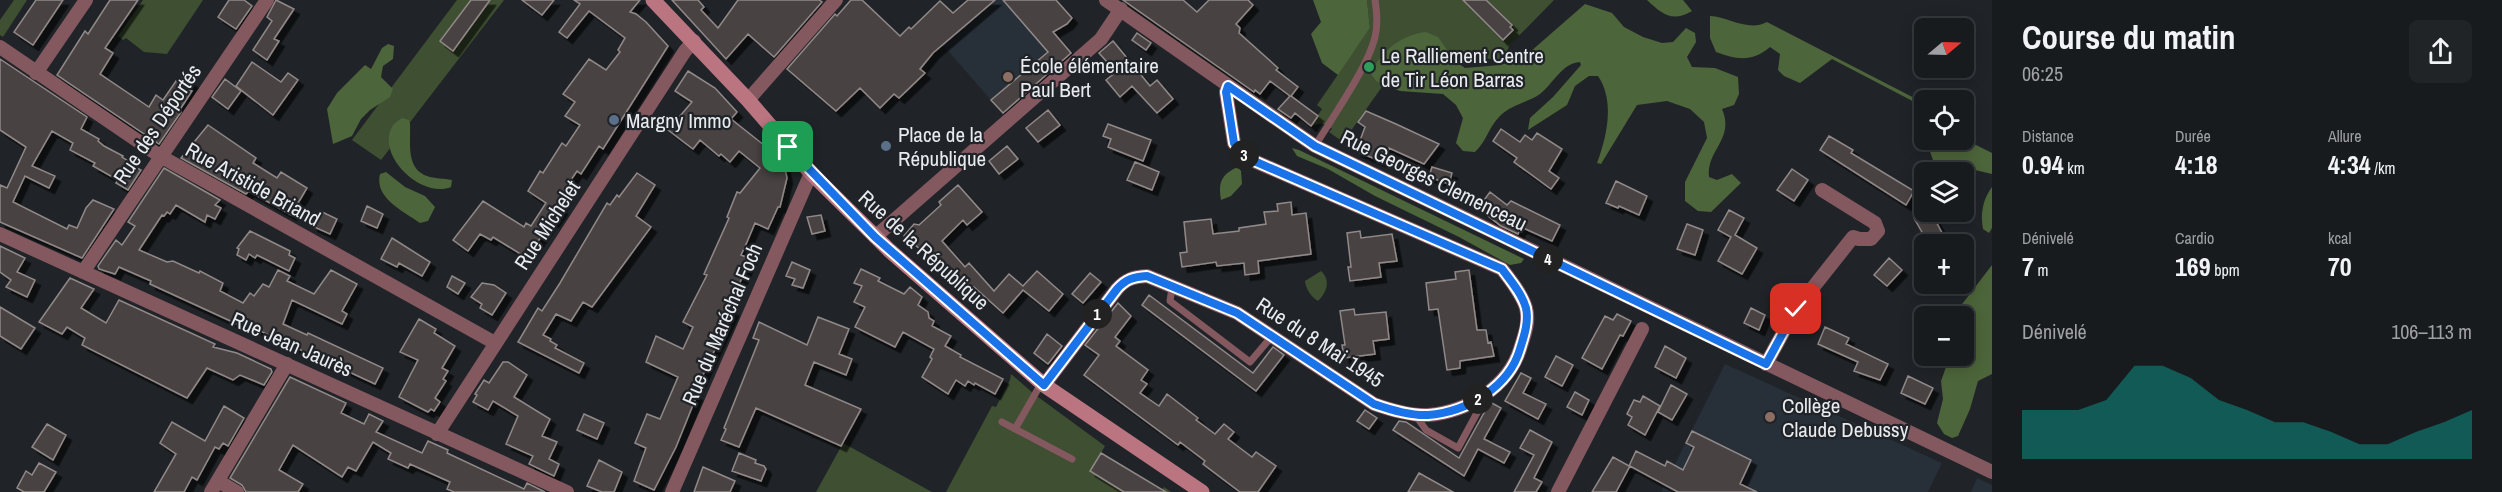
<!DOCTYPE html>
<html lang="fr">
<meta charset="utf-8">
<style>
:root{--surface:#181b1e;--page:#212427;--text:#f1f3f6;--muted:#9fa1a4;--line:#36393c;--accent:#0f766e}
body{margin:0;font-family:"Archivo Narrow",sans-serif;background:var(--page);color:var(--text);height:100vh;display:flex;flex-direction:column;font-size:22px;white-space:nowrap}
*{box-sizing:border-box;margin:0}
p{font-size:20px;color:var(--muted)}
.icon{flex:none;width:33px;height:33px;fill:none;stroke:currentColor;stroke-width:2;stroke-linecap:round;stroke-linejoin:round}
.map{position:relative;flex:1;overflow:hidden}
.drawer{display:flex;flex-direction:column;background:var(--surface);width:510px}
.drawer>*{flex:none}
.needle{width:39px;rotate:71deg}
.fabs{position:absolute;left:1914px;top:18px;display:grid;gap:12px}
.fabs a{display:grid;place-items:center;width:60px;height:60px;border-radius:9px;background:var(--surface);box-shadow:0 3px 15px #0003,0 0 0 2px var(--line);font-size:30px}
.pin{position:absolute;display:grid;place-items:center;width:51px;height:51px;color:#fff;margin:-26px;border-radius:12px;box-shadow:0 3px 9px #0006}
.km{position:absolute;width:30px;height:30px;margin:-15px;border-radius:50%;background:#222;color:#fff;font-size:16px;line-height:30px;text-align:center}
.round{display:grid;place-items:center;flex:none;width:63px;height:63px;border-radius:9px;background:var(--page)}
.head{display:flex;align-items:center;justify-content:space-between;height:102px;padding:0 30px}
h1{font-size:33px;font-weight:700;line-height:45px}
.metrics{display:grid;grid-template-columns:repeat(3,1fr);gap:9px;height:102px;padding:6px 30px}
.metrics div{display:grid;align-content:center}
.metrics b{font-size:26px;font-weight:700}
.metrics small{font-size:16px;font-weight:400}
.metrics p{font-size:16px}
.chart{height:168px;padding:12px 30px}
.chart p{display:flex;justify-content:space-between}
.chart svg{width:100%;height:108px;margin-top:6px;fill:var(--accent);opacity:.7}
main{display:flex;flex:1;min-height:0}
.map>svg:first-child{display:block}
.built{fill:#272f38}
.green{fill:#3f4f32}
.forest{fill:#4d653a}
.building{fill:#4a4342;stroke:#918988;stroke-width:1.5;filter:url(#shadow)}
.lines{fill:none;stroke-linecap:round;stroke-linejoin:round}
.lane{stroke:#84585f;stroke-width:7}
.street{stroke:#84585f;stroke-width:14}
.secondary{stroke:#bb7581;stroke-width:15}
.route-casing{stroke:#fff;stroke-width:12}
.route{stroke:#1a73e8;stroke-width:8}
.leisure-dot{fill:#2e9e5b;stroke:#202428;stroke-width:2}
.education-dot{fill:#8d6e63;stroke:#202428;stroke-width:2}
.service-dot{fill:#5c6f8a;stroke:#202428;stroke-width:2}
.labels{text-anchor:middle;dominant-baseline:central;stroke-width:4.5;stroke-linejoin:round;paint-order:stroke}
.poi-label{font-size:21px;fill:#e9ebee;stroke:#202428;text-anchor:start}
.street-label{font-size:21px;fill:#e9ebee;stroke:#202428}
</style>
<main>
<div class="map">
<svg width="1992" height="492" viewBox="0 0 1992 492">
<defs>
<filter id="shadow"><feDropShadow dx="5.5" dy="5.5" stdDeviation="0" flood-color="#0009"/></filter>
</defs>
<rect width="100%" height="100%" fill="#202428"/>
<!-- built -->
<path class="built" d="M 968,0 L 1025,0 L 1072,53 L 1003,114 L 943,45 L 939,48 L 931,39 L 938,26 Z
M 1725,364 L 1942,463 L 1928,492 L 1661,492 Z
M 1977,478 L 1992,485 L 1992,492 L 1971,492 Z"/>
<!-- green -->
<path class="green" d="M 14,0 L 27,0 L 3,37 L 0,35 L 0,20 Z
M 143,0 L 203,0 L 167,54 L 144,52 L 126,38 L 123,40 L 118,36 Z
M 457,0 L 504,0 L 381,160 L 352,140 Z
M 1367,0 L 1554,0 L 1509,46 L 1504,61 L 1456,54 L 1412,37 L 1391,74 L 1343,142 L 1329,132 L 1332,129 C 1325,122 1320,123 1311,126 L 1322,109 L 1317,105 L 1370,28 Z
M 1321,271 C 1331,280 1327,292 1318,301 C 1311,297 1306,289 1305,281 Z
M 1011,374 L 1034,394 L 1105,446 L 1101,453 L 1162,490 L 1164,487 L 1171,492 L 946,492 L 992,406 L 996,407 L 1010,380 Z
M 843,443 L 932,492 L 816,492 Z"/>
<!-- forest -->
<path class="forest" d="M 1313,0 L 1367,0 L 1370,28 L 1338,75 L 1322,63 L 1311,34 L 1321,22 Z
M 1647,0 L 1683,0 L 1692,11 C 1672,23 1662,14 1647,0 Z
M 1585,4 L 1612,13 L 1624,27 L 1643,37 L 1662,43 L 1673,42 L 1686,28 L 1695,33 L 1696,42 L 1687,57 L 1692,67 L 1715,68 L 1738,77 L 1739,94 L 1734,105 L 1722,109 C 1735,139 1706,150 1709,177 L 1717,180 L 1732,174 L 1741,183 L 1711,212 L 1698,211 L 1685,201 L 1685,182 L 1707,138 L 1704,122 L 1690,109 L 1667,101 L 1637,105 L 1601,164 L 1597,163 C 1607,136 1615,101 1598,76 L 1589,76 L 1575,86 L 1567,105 L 1528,130 L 1530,118 L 1553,97 L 1581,65 L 1580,62 C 1562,63 1553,84 1540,94 C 1527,103 1511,104 1499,117 C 1489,127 1486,142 1475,152 L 1463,151 L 1456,143 L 1463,118 L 1456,105 L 1443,94 L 1400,91 L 1376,81 L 1371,74 C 1379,52 1403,34 1426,32 L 1438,37 L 1454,60 L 1465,68 L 1500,65 L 1522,59 Z
M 1710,16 C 1729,17 1748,32 1767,22 L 1924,103 L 1924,107 L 1832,59 L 1800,83 L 1784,76 L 1778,70 L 1780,54 L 1770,47 C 1753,62 1737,60 1716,52 L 1710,38 Z
M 388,44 L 394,46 L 393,59 L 383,66 L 381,77 L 393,89 L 390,97 L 370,110 L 361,119 L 352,136 L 333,144 L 327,109 L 337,93 L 365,65 L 371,69 L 382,48 Z
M 402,118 L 409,120 L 410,124 C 411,141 405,168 427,176 C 434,179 444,178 452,180 L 451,187 C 422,199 376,156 392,127 C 394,123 399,120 402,118 Z
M 1964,139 L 1992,153 L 1992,174 L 1975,170 L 1965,174 L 1956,167 L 1940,167 L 1934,163 L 1926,140 Z
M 1292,148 L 1299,150 L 1524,259 L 1521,263 L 1510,265 L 1459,237 L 1375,196 L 1328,169 L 1297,156 Z
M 1238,167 L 1241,171 L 1242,184 L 1231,196 L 1221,200 C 1218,183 1221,174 1238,167 Z
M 386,172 L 405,187 L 425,196 L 435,207 L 428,221 L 420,223 C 403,211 374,198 380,174 Z
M 1992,187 L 1992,228 L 1989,233 L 1983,229 C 1980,214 1983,199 1992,187 Z
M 1992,265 L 1992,374 L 1978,381 L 1970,409 L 1958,436 L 1952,438 L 1944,434 L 1937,423 L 1943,399 L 1941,381 L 1950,356 L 1964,356 L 1964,316 L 1953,316 Z"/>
<!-- building -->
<path class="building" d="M 36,0 L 63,0 L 33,45 L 14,32 Z
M 110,0 L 138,0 L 105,48 L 113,53 L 100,74 L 149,107 L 156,95 L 163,100 L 176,81 L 179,83 L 183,77 L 193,83 L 189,90 L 192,91 L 179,111 L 181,112 L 159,144 L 57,75 L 85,31 L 88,34 Z
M 229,0 L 244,0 L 252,6 L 236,29 L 218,17 Z
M 276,0 L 294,9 L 274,39 L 279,41 L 267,60 L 253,50 L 272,21 L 267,17 Z
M 471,0 L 490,0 L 453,51 L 440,41 Z
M 522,0 L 554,0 L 542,15 Z
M 574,0 L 640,0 L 630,12 L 636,14 L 646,22 L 668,46 L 603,149 L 599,146 L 581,174 L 577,171 L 562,193 L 567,196 L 560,207 L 562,209 L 554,221 L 552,220 L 527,258 L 493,237 L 491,240 L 480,234 L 468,251 L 453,240 L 483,201 L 524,227 L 526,223 L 531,226 L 546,203 L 528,191 L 540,171 L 543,173 L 562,143 L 566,146 L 580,125 L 565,116 L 575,102 L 563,94 L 589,59 L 606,70 L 620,52 L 618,50 L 625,38 L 589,11 L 567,38 L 559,32 L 580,4 Z
M 672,0 L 698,0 L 704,7 L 701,10 L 718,28 L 738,0 L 819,0 L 822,2 L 774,57 L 748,34 L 726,59 Z
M 851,0 L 862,0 L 900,36 L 909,27 L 911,29 L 940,1 L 953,13 L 968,0 L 995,0 L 933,53 L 920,69 L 925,73 L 899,98 L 894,94 L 880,108 L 860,88 L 836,111 L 787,69 L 835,14 L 837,16 Z
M 1003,0 L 1056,0 L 1072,18 L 1067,24 L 1053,32 L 1071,53 L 1003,113 L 991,100 L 1048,52 Z
M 1123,0 L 1183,0 L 1197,12 L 1209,0 L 1248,0 L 1253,5 L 1236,24 L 1240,28 L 1239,33 L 1278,68 L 1276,70 L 1298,87 L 1291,96 L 1318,116 L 1311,126 L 1295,113 L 1291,118 L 1278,109 L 1290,96 L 1270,81 L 1260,94 L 1255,90 L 1254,92 Z
M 1463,0 L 1486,0 L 1512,25 L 1510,27 L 1513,30 L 1503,40 Z
M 1137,33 L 1151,43 L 1146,50 L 1132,40 Z
M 1113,41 L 1150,86 L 1157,80 L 1173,99 L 1157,113 L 1132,86 L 1120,97 L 1106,80 L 1116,72 L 1099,53 Z
M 0,59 L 87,117 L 81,129 L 99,139 L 98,141 L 104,146 L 123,156 L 122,157 L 128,161 L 127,163 L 141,170 L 128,190 L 116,183 L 118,180 L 93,166 L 95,163 L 70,150 L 73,143 L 52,131 L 32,166 L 55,176 L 49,188 L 25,176 L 13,202 L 67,229 L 69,225 L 77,228 L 86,208 L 93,200 L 114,209 L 82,258 L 0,222 L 0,185 L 7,188 L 26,147 L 0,130 Z
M 252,62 L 281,82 L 288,73 L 298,80 L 273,115 L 236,86 Z
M 688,71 L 715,88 L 737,112 L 731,119 L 774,153 L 775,151 L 783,160 L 787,178 L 780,207 L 778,207 L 768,229 L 755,223 L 747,242 L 741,255 L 751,259 L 733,297 L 730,310 L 733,311 L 694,394 L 697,395 L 676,447 L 654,490 L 634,481 L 646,448 L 635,443 L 647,414 L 660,419 L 678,377 L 646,362 L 656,336 L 683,349 L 693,327 L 683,322 L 707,275 L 704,274 L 729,218 L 727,217 L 737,192 L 740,193 L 760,168 L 739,151 L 730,162 L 721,154 L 719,156 L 700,140 L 693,149 L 668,130 L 692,102 L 675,91 Z
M 225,79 L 241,91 L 228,109 L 212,97 Z
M 1048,110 L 1060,125 L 1038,142 L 1026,128 Z
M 1366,111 L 1396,124 L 1439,144 L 1424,164 L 1389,148 L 1380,161 L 1356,151 L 1365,127 L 1358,122 Z
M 1108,124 L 1151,140 L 1143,161 L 1108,147 L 1111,139 L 1103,136 Z
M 208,125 L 256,158 L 253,163 L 277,178 L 281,172 L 307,188 L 291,215 L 249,191 L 246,194 L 181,158 Z
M 1501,129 L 1520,142 L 1525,135 L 1532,140 L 1537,133 L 1562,149 L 1549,171 L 1559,178 L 1551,189 L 1514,162 L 1517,158 L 1493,141 Z
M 1829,136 L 1853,150 L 1851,153 L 1914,191 L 1906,205 L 1820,150 Z
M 1007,146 L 1018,159 L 999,174 L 989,161 Z
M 1135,162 L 1159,172 L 1152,190 L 1127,180 Z
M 1432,167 L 1452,173 L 1449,184 L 1429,177 Z
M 164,168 L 220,200 L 215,205 L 221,208 L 215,219 L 207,215 L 205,222 L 176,205 L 170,214 L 167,212 L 164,216 L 162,215 L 139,250 L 167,262 L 173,261 L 199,273 L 200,271 L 223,283 L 220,291 L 243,303 L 250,293 L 254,296 L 263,284 L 269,287 L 278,270 L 290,276 L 287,281 L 314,294 L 331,270 L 357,284 L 342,311 L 347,314 L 342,324 L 292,300 L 283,324 L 307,335 L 308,333 L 383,368 L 375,384 L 332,364 L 331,366 L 317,360 L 318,358 L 239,321 L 237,324 L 150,284 L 151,281 L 119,267 L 115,274 L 99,269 L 98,266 L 116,240 L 122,245 L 135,226 L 128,222 Z
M 1792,169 L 1808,180 L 1794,201 L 1777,190 Z
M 637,173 L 655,185 L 636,216 L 651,227 L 592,307 L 583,302 L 571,321 L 556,314 L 543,335 L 551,339 L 550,341 L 557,345 L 555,348 L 584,363 L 579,373 L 518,342 L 538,308 L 542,311 L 560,283 L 607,203 L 610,205 L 617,195 L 619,197 Z
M 1616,181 L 1647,196 L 1639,215 L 1619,206 L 1618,208 L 1606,203 Z
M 958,185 L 982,212 L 967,225 L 963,220 L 942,241 L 965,267 L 969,263 L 994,291 L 1009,274 L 1023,286 L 1037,271 L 1063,294 L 1049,311 L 1023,290 L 1003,313 L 974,287 L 966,294 L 948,274 L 944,277 L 928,260 L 931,258 L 904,236 L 914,224 L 919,225 L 941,205 L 939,202 Z
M 1490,192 L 1507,205 L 1511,201 L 1560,225 L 1552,241 L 1521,227 L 1518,234 L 1501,226 L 1478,208 Z
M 1291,202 L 1292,215 L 1306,213 L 1311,254 L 1258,261 L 1259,273 L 1245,275 L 1244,263 L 1217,266 L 1216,262 L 1182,267 L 1180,253 L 1187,252 L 1184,222 L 1211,219 L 1213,234 L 1239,231 L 1239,228 L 1266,224 L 1264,212 L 1278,211 L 1277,204 Z
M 367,206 L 383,214 L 377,228 L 361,221 Z
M 1729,210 L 1744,218 L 1735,235 L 1757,248 L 1742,274 L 1718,261 L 1731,237 L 1718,230 Z
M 320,211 L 337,219 L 330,234 L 312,226 Z
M 1926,212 L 1931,212 L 1942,233 L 1927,241 L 1914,218 Z
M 821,215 L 825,231 L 812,234 L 807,217 Z
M 1687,224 L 1703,230 L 1695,255 L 1677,249 Z
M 250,231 L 290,251 L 289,255 L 295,258 L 289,271 L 257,255 L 255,258 L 249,254 L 246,260 L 237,255 L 239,249 L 237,248 Z
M 1360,231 L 1361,238 L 1392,234 L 1397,261 L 1379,263 L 1381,277 L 1350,281 L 1348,267 L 1351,267 L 1347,233 Z
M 392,238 L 430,262 L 422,276 L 399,263 L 397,267 L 381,259 Z
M 0,246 L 25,258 L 17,272 L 35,280 L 27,297 L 6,287 L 11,280 L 0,272 Z
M 1889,258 L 1902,270 L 1887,286 L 1874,275 Z
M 792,262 L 810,270 L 803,288 L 792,285 L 795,279 L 786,276 Z
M 861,269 L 880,278 L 878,281 L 904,294 L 910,287 L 922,297 L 918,305 L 928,312 L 929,318 L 934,321 L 932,326 L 951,336 L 945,346 L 961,355 L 960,357 L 1003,379 L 995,394 L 975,383 L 974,385 L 968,381 L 965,386 L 956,380 L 948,394 L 922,377 L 932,359 L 930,357 L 934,349 L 903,332 L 895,347 L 855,327 L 865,307 L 854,302 L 862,286 L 854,283 Z
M 1469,270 L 1477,330 L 1486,330 L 1488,343 L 1491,342 L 1494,356 L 1460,361 L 1460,368 L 1447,370 L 1438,309 L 1429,310 L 1426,283 L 1456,279 L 1455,272 Z
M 1090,273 L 1101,282 L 1083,303 L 1072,294 Z
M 452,276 L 465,283 L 458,294 L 447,287 Z
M 70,278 L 94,289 L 81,308 L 106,323 L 119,300 L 215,344 L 213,347 L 237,353 L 271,369 L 272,372 L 264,385 L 240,375 L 233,380 L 207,368 L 187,398 L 82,345 L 85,338 L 67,327 L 62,334 L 39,322 Z
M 482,283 L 494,285 L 506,293 L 492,315 L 480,308 L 482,304 L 471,297 Z
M 1149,295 L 1253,373 L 1273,347 L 1284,355 L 1256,391 L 1142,305 Z
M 1118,303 L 1131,316 L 1115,337 L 1120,341 L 1116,346 L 1148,370 L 1141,380 L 1147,384 L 1140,393 L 1159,406 L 1167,394 L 1198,418 L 1196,420 L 1215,434 L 1224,424 L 1234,432 L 1228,439 L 1252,457 L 1256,452 L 1276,466 L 1258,492 L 1240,492 L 1203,464 L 1205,461 L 1180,442 L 1178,445 L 1084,375 L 1099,355 L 1085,345 Z
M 0,307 L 35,328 L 21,349 L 0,336 Z
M 1751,308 L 1765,315 L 1759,330 L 1744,323 Z
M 1354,309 L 1355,315 L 1386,312 L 1389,339 L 1373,341 L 1375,354 L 1344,358 L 1342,345 L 1345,345 L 1340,311 Z
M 1617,314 L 1631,321 L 1623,336 L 1620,335 L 1602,369 L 1582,358 L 1605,316 L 1613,320 Z
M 818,317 L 849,329 L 839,354 L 852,359 L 846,375 L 814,362 L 805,385 L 861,409 L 841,446 L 756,408 L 739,447 L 721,440 L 726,429 L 724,428 L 759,340 L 753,338 L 759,322 L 807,345 Z
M 419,319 L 436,329 L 434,333 L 455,346 L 442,368 L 448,371 L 443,379 L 446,381 L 435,398 L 440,402 L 434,411 L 431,409 L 428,412 L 399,397 L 418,360 L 400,352 Z
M 1825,327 L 1849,338 L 1846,344 L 1888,364 L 1880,380 L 1854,371 L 1858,362 L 1818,344 Z
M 1047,334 L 1062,346 L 1048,364 L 1034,353 Z
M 1665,346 L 1686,358 L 1676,378 L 1655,367 Z
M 1556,356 L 1573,365 L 1562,386 L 1545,377 Z
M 503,362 L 508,362 L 527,375 L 514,397 L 550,419 L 542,436 L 557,442 L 549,459 L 559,464 L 554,476 L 529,464 L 533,456 L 506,444 L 518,416 L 493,401 L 488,410 L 473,402 L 477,395 L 475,394 L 484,380 L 489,383 Z
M 1521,373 L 1531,378 L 1523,393 L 1546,404 L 1538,419 L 1505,401 Z
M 1908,376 L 1933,388 L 1925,404 L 1901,393 Z
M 290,377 L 346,403 L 341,413 L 364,424 L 369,414 L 383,421 L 376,432 L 422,453 L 428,441 L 448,450 L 447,453 L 524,489 L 527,483 L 545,492 L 454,492 L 447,489 L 450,482 L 410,464 L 408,468 L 388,459 L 391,453 L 373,442 L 356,471 L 348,467 L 342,477 L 293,445 L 279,470 L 303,484 L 298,492 L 246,492 L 242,485 L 230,478 Z
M 1671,385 L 1687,394 L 1672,420 L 1658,412 Z
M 1575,392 L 1589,400 L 1582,415 L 1567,407 Z
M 1643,396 L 1660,406 L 1645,435 L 1628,425 L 1632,417 L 1627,414 L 1634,400 L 1640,402 Z
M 1490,402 L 1501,408 L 1484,439 L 1510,452 L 1504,463 L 1478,449 L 1464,476 L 1393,430 L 1399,421 L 1406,422 L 1459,458 Z
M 224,406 L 244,418 L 228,446 L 223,443 L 219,449 L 215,447 L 197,480 L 192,477 L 184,492 L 154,492 L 176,454 L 160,443 L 172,422 L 205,441 Z
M 1365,410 L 1377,418 L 1369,429 L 1357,421 Z
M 584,414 L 604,423 L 597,439 L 577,430 Z
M 47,424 L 66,435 L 53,460 L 32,447 Z
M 1530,430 L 1552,442 L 1534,478 L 1542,482 L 1536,492 L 1514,492 L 1534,455 L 1520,448 Z
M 1692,431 L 1751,460 L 1740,484 L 1757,492 L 1678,492 L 1630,466 L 1616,492 L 1592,492 L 1613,457 L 1629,466 L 1636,451 L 1665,466 L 1667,461 L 1683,470 L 1694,447 L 1686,443 Z
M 739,453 L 756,460 L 755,463 L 764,466 L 766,469 L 761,481 L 732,471 Z
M 1101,453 L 1166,492 L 1124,492 L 1090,471 Z
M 599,460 L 622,472 L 614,492 L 602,492 L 587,486 Z
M 39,463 L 56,472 L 44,492 L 24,492 L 17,488 L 26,471 L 32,475 Z
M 703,467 L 735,481 L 730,492 L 694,492 Z
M 1419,473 L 1453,492 L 1408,492 Z"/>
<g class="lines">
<!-- lane -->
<path class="lane" d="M 1315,146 C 1332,118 1368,67 1375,37 C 1378,25 1377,12 1375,0
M 1172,288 L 1170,301 L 1250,362 L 1272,336
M 1416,416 L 1426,430 L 1458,448 L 1478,411 L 1480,399
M 1002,422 L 1072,459
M 1015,429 L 1042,382"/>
<!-- street -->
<path class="street" d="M 1106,0 L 1315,146 L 1992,472
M 0,47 L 160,156 L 495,343
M 36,73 L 86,0
M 748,100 L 836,0
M 0,234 L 567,492
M 875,237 L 1101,39 L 1121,9
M 83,272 L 267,0
M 1766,364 L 1796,309 L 1853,237 L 1859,239 L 1871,239 L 1878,231 L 1875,223 L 1822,190
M 1044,385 L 1117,289 C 1126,279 1133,277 1147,276 L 1237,313 L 1374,404 C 1391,410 1410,416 1428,415 C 1467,412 1508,387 1520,349 C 1524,336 1530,322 1526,308 C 1522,294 1511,281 1502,269 L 1245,157 L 1234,143 L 1226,92 L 1228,86
M 437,434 L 685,51 L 694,41
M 218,481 L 237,492
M 211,492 L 287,364
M 672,492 L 811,173
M 1558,492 L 1642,329"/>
<!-- secondary -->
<path class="secondary" d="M 653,0 L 748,100 L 811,173 L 889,250 L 1044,385 L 1202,492"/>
</g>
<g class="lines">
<defs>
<path id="route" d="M 788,147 L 875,237 L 1044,385 L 1117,289 C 1126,279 1133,277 1147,276 L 1237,313 L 1374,404 C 1391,410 1410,416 1428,415 C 1467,412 1509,387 1520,349 C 1524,336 1529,322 1526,308 C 1522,294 1511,281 1502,269 L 1245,157 L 1234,143 L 1226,92 L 1228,86 L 1315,146 L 1766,364 L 1796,309"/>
</defs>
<!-- route casing -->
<use href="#route" class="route-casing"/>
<!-- route -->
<use href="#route" class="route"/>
</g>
<!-- markers -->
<circle class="leisure-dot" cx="1369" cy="67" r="6"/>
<g class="education-dot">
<circle cx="1008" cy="77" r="6"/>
<circle cx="1770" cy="417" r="6"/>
</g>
<g class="service-dot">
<circle cx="614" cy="120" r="6"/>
<circle cx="886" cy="146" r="6"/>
</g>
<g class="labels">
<!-- poi labels -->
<g class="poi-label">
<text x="1381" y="55">Le Ralliement Centre<tspan x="1381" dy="24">de Tir Léon Barras</tspan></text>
<text x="1020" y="65">École élémentaire<tspan x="1020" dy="24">Paul Bert</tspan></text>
<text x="626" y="120">Margny Immo</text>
<text x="898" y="134">Place de la<tspan x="898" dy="24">République</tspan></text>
<text x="1782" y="405">Collège<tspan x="1782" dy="24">Claude Debussy</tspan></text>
</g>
<!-- street labels -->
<g class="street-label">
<text transform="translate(157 124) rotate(-56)">Rue des Déportés</text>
<text transform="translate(1434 180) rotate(26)">Rue Georges Clemenceau</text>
<text transform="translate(253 184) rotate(29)">Rue Aristide Briand</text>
<text transform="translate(547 225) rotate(-57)">Rue Michelet</text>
<text transform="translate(924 250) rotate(42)">Rue de la République</text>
<text transform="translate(722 324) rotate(-67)">Rue du Maréchal Foch</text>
<text transform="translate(1320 342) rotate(33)">Rue du 8 Mai 1945</text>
<text transform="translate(292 344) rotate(24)">Rue Jean Jaurès</text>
</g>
</g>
</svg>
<div class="fabs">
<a><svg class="needle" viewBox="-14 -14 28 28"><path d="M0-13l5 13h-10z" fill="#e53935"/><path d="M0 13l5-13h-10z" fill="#9fa1a4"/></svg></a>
<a><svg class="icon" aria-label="locate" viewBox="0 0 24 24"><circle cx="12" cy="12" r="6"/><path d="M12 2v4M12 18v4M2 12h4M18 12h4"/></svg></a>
<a><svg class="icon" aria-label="layers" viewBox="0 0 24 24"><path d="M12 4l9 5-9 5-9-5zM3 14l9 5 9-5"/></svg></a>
<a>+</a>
<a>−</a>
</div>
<div class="pin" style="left:788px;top:147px;background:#1e9e55"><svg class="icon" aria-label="arrive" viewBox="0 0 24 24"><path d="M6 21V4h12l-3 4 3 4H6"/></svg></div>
<div class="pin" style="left:1796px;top:309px;background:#d93025"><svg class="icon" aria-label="check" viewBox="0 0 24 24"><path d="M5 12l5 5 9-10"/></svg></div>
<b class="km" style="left:1097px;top:314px">1</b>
<b class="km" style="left:1478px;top:399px">2</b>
<b class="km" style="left:1244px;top:155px">3</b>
<b class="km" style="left:1548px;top:259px">4</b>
</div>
<section class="drawer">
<div class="head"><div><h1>Course du matin</h1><p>06:25</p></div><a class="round"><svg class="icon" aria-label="share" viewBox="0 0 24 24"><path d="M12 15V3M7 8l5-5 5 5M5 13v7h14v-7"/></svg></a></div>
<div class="metrics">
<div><p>Distance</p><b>0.94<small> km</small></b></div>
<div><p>Durée</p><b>4:18</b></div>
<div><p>Allure</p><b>4:34<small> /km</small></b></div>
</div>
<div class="metrics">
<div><p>Dénivelé</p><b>7<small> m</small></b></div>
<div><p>Cardio</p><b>169<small> bpm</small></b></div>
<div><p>kcal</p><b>70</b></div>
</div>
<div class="chart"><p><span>Dénivelé</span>106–113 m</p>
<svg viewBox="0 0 160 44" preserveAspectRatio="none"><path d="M0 44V24L10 24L20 24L30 20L40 6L50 6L60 11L70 20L80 24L90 29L100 29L110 33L120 38L130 38L140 33L150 29L160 24V44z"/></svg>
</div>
</section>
</main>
